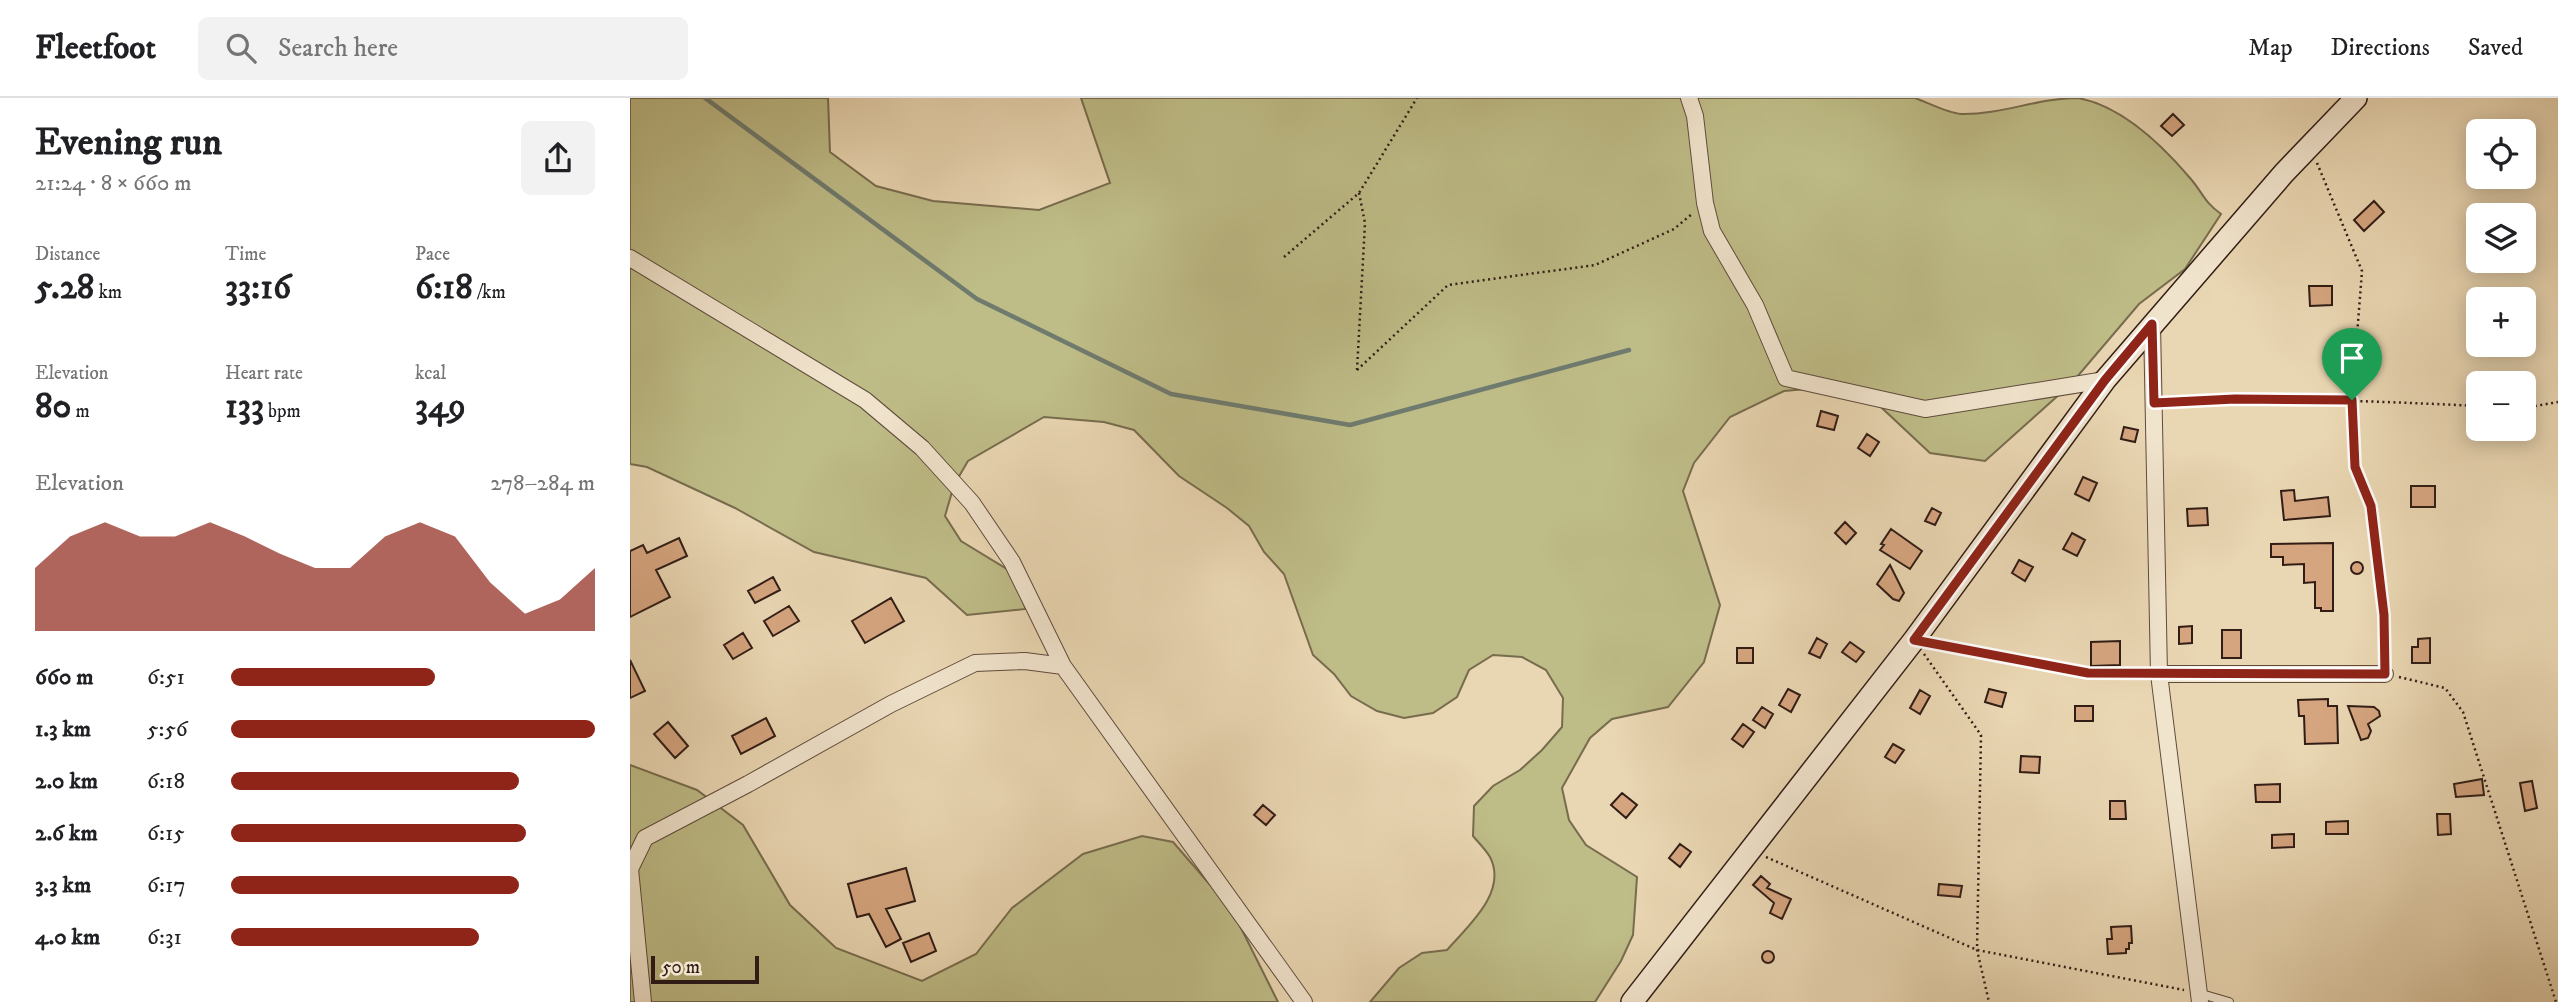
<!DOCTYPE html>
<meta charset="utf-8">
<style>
:root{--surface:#fff;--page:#f2f2f2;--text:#202124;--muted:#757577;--line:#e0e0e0;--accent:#8f2418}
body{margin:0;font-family:"IM FELL DW Pica",serif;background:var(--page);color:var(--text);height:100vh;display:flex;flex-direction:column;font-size:26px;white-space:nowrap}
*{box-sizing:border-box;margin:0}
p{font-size:23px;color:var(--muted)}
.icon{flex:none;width:38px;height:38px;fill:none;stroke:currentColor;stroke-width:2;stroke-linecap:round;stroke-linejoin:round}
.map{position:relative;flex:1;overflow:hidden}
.details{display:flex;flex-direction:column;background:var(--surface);width:630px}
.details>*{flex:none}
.fabs{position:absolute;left:1836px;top:21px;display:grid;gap:14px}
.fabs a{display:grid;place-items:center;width:70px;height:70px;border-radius:10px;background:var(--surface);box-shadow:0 4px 18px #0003;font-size:35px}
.scale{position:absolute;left:21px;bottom:18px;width:108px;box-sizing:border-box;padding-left:7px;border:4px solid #311d16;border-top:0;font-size:19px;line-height:24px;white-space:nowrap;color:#311d16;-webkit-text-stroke:5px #f1e4cd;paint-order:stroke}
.pin{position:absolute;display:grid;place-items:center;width:60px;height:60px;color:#fff;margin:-72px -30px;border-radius:50% 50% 50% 0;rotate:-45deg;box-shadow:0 0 7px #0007}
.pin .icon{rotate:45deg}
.round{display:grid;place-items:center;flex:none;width:74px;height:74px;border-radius:10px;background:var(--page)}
.head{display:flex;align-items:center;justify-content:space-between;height:119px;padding:0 35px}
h1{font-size:38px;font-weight:800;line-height:52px}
.stats{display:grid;grid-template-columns:repeat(3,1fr);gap:10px;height:119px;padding:7px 35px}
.stats div{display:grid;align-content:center}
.stats b{font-size:35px;font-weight:800}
.stats small{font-size:19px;font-weight:400}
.stats p{font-size:19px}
.chart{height:196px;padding:14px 35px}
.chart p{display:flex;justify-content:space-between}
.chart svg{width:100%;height:126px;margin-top:7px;fill:var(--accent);opacity:.7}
ul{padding:0 35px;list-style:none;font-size:23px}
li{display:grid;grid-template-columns:112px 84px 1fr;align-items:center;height:52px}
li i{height:18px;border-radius:9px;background:var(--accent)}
header{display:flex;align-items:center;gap:42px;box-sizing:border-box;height:98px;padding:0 35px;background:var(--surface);border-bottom:2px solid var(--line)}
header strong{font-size:33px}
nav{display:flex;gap:38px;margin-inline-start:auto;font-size:24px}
.search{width:490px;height:63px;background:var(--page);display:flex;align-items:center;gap:18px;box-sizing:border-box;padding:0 24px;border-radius:10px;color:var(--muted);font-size:26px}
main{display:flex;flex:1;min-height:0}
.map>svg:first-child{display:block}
.green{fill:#bebc87;stroke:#786c4e;stroke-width:2}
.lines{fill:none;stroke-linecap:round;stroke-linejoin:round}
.stream{stroke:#6f7b6e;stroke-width:4.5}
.building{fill:#d5a57f;stroke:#311d16;stroke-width:2}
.lane-casing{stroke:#5f4b3d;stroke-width:10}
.street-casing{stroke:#5f4b3d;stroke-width:18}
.secondary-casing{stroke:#311d16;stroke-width:24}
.path{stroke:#311d16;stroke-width:2.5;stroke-dasharray:2 3.5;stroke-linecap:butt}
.lane{stroke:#f1e4cd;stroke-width:8}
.street{stroke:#f1e4cd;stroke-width:16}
.secondary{stroke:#f1e4cd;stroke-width:21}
.route-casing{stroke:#fff;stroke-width:14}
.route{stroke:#8f2418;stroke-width:9}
</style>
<header>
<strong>Fleetfoot</strong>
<div class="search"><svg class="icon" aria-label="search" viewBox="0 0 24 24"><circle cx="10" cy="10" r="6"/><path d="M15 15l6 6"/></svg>Search here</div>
<nav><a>Map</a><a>Directions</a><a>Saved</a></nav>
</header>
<main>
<section class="details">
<div class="head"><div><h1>Evening run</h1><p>21:24 · 8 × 660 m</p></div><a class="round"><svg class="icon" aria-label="share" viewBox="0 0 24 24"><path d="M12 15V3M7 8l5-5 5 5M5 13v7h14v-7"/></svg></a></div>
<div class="stats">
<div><p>Distance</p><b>5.28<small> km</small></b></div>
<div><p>Time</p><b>33:16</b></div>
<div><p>Pace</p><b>6:18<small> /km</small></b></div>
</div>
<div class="stats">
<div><p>Elevation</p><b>80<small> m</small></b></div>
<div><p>Heart rate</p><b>133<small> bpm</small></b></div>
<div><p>kcal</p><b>349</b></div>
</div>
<div class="chart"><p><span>Elevation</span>278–284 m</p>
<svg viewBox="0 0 160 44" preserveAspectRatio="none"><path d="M0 44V22L10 11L20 6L30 11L40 11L50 6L60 11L70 17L80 22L90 22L100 11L110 6L120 11L130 27L140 38L150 33L160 22V44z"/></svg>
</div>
<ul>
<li><b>660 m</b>6:51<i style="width:56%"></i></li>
<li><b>1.3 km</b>5:56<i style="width:100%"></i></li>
<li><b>2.0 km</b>6:18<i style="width:79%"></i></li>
<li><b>2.6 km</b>6:15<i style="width:81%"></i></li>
<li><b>3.3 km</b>6:17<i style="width:79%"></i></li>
<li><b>4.0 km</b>6:31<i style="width:68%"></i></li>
</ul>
</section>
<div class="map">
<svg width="1928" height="904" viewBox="0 0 1928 904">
<rect width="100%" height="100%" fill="#e9d6b2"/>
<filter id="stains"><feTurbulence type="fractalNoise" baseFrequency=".00286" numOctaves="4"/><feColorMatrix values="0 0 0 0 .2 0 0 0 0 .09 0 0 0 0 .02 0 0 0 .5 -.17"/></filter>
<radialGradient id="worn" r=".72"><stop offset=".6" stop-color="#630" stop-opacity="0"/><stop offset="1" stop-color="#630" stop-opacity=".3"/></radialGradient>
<!-- green -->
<path class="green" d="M 0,0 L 198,0 L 200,54 L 246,88 L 303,103 L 409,112 L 480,85 L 451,0 L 1285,0 C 1299,5 1317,15 1331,16 C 1371,17 1407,0 1448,0 C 1492,8 1532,47 1560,80 C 1573,95 1574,104 1591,116 L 1555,171 L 1509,206 L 1441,286 L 1355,363 L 1300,355 L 1238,297 L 1211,288 L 1154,293 L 1100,319 L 1064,365 L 1053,393 L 1090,507 L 1074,564 L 1038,609 L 982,621 L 960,640 L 932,690 L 939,722 L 956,747 L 1007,779 L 1003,837 L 991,863 L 965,904 L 740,904 L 769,870 L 792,855 L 817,852 C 838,828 878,794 860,759 C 856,752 848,744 843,738 L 844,708 L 863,688 L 890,672 L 912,652 L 932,629 L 933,600 L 916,572 L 892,559 L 863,557 L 839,572 L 827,599 L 803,615 L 774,620 L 747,613 L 721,598 L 704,576 L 683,557 L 654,476 L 634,454 L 619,428 L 597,410 L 549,378 L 504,332 L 474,324 L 414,319 L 338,363 L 324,387 L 315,418 L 331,443 L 380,473 L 396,511 L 337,517 L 296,480 L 184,454 L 105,410 L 17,369 L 0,366 Z
M 0,667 L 67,692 L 113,727 L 160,807 L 206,850 L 292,883 L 346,856 L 382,810 L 453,756 L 512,738 L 543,744 L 602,812 L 648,904 L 0,904 Z"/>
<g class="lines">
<!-- stream -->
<path class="stream" d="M 75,0 L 347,201 L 541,296 L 720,327 L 999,252"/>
</g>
<!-- building -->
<path class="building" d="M 1543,16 L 1554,27 L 1542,38 L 1531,28 Z
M 1744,103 L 1754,114 L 1734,133 L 1724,122 Z
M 1679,188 L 1702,188 L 1702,207 L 1680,208 Z
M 1191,313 L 1208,318 L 1204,332 L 1187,328 Z
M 1494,329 L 1508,332 L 1505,344 L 1491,341 Z
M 1237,336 L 1249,344 L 1240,358 L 1228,350 Z
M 1453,379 L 1467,385 L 1459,403 L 1445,396 Z
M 1781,388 L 1805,388 L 1805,409 L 1781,409 Z
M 1664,392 L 1665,403 L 1698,399 L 1700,418 L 1654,422 L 1651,393 Z
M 1302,410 L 1311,415 L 1305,427 L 1295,423 Z
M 1577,410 L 1578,427 L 1558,428 L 1557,411 Z
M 1215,424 L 1226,435 L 1216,446 L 1205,435 Z
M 1261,431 L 1292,453 L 1280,471 L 1250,452 L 1254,447 L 1251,446 Z
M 1442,435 L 1455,442 L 1447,458 L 1433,451 Z
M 49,440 L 57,458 L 26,472 L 40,499 L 0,519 L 0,453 L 13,447 L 17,455 Z
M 1703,445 L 1703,513 L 1691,513 L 1691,510 L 1685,510 L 1685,484 L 1674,485 L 1674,466 L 1653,467 L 1653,459 L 1641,459 L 1641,446 Z
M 1389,462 L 1403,469 L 1395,483 L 1382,475 Z
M1721 470a6 6 0 1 1 12 0a6 6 0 1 1-12 0Z
M 1260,467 L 1274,495 L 1269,503 L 1263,501 L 1247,486 Z
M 143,479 L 150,492 L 125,505 L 118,493 Z
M 261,500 L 274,523 L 235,545 L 222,523 Z
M 159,508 L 169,523 L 143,538 L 134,523 Z
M 1562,528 L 1562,545 L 1549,546 L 1549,529 Z
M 1592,532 L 1611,532 L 1611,560 L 1592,560 Z
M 113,535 L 122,550 L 103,561 L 94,547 Z
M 1187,540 L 1197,546 L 1190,560 L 1179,555 Z
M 1800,540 L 1800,565 L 1782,565 L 1782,549 L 1788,549 L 1788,541 Z
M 1490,543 L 1490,567 L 1461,568 L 1461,544 Z
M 1220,544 L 1234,554 L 1226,564 L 1212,554 Z
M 1107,550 L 1123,550 L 1123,565 L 1107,565 Z
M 0,562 L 15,593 L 0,600 Z
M 1158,591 L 1170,597 L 1161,614 L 1149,607 Z
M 1359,591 L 1376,595 L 1372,609 L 1355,604 Z
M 1290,592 L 1300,598 L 1290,616 L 1280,610 Z
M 1698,601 L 1698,608 L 1707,608 L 1708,645 L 1675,646 L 1674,618 L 1669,618 L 1668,602 Z
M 1445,608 L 1463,608 L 1463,623 L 1445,623 Z
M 1718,608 L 1744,609 L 1749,613 L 1750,618 L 1738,626 L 1741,633 L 1738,640 L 1731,642 Z
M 1132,609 L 1143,616 L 1135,630 L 1123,622 Z
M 136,620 L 145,638 L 111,656 L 102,638 Z
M 38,624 L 58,648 L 45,660 L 24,636 Z
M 1113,626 L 1124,634 L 1113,649 L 1102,641 Z
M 1263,646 L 1274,652 L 1265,665 L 1255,659 Z
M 1391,658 L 1410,659 L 1409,675 L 1390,674 Z
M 1852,681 L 1854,697 L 1826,699 L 1824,686 Z
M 1902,683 L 1907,710 L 1895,713 L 1890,685 Z
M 1650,686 L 1650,704 L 1626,704 L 1625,687 Z
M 992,695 L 1007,707 L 996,720 L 981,707 Z
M 1480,703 L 1495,703 L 1496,721 L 1480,721 Z
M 633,707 L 645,717 L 636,727 L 624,717 Z
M 1807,716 L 1820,716 L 1821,736 L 1808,737 Z
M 1718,723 L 1718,736 L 1696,736 L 1696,724 Z
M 1664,736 L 1664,749 L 1642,750 L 1642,737 Z
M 1050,746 L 1061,754 L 1050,769 L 1039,760 Z
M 276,770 L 285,803 L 256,811 L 271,841 L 256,849 L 239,816 L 227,819 L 218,786 Z
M 1131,778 L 1140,786 L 1137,790 L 1161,801 L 1152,821 L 1140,815 L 1144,805 L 1123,787 Z
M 1309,786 L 1332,788 L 1330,799 L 1308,797 Z
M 1501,828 L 1502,845 L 1499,845 L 1499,851 L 1496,851 L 1496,855 L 1478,856 L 1477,841 L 1482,841 L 1481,829 Z
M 299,835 L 306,853 L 281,864 L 273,845 Z
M1132 859a6 6 0 1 1 12 0a6 6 0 1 1-12 0Z"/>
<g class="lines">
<defs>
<path id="lane" d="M 1568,895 L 1599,904"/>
<path id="street" d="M 1059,0 L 1065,18 L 1075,105 L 1082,133 L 1125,207 L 1156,280 L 1295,311 L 1475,282
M 0,160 L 235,302 L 292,350 L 342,405 L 382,464 L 433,568 L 674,904
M 1522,226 L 1529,576 L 1570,904
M 1529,576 L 1755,576
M 13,904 L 0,771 L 15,740 L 118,686 L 261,606 L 345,565 L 395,563 L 433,568"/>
<path id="secondary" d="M 1002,904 L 1284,542 L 1475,282 L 1654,75 L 1726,0"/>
</defs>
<!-- lane casing -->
<use href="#lane" class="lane-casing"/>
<!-- street casing -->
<use href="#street" class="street-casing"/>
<!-- secondary casing -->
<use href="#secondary" class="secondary-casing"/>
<!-- path -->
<path class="path" d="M 1687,65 L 1732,173 L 1722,302 L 1725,369 L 1741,408 L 1753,517 L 1755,563
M 654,159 L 729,95 L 787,0
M 727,272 L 818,187 L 965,167 L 1044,131 L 1062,116
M 727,272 L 735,125 L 729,95
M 1538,304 C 1641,299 1744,303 1848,308
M 1894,310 L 1928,304
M 1304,546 L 1458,575 L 1516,576
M 1294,556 L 1351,637 L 1347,852 L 1359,904
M 1769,579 L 1815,590 L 1833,614 L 1926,904
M 1136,759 L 1347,852 L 1554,892"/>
<!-- lane -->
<use href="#lane" class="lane"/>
<!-- street -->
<use href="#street" class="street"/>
<!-- secondary -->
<use href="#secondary" class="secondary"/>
</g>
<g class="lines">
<defs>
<path id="route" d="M 1522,226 L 1524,305 L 1605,301 L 1722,302 L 1725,369 L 1741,408 L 1754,517 L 1755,576 L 1458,575 L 1284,542 L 1475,282 Z"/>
</defs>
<!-- route casing -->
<use href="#route" class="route-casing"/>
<!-- route -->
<use href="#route" class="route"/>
</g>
<rect width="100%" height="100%" filter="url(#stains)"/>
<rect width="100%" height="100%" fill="url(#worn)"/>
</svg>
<div class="fabs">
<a><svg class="icon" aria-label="locate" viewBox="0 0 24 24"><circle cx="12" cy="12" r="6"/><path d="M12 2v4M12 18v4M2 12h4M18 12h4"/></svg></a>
<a><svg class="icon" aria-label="layers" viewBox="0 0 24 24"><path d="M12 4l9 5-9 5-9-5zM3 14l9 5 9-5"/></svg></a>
<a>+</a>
<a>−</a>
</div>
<div class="scale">50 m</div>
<div class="pin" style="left:1722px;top:302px;background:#1e9e55"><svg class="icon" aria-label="arrive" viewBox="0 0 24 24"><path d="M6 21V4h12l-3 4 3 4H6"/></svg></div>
</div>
</main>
